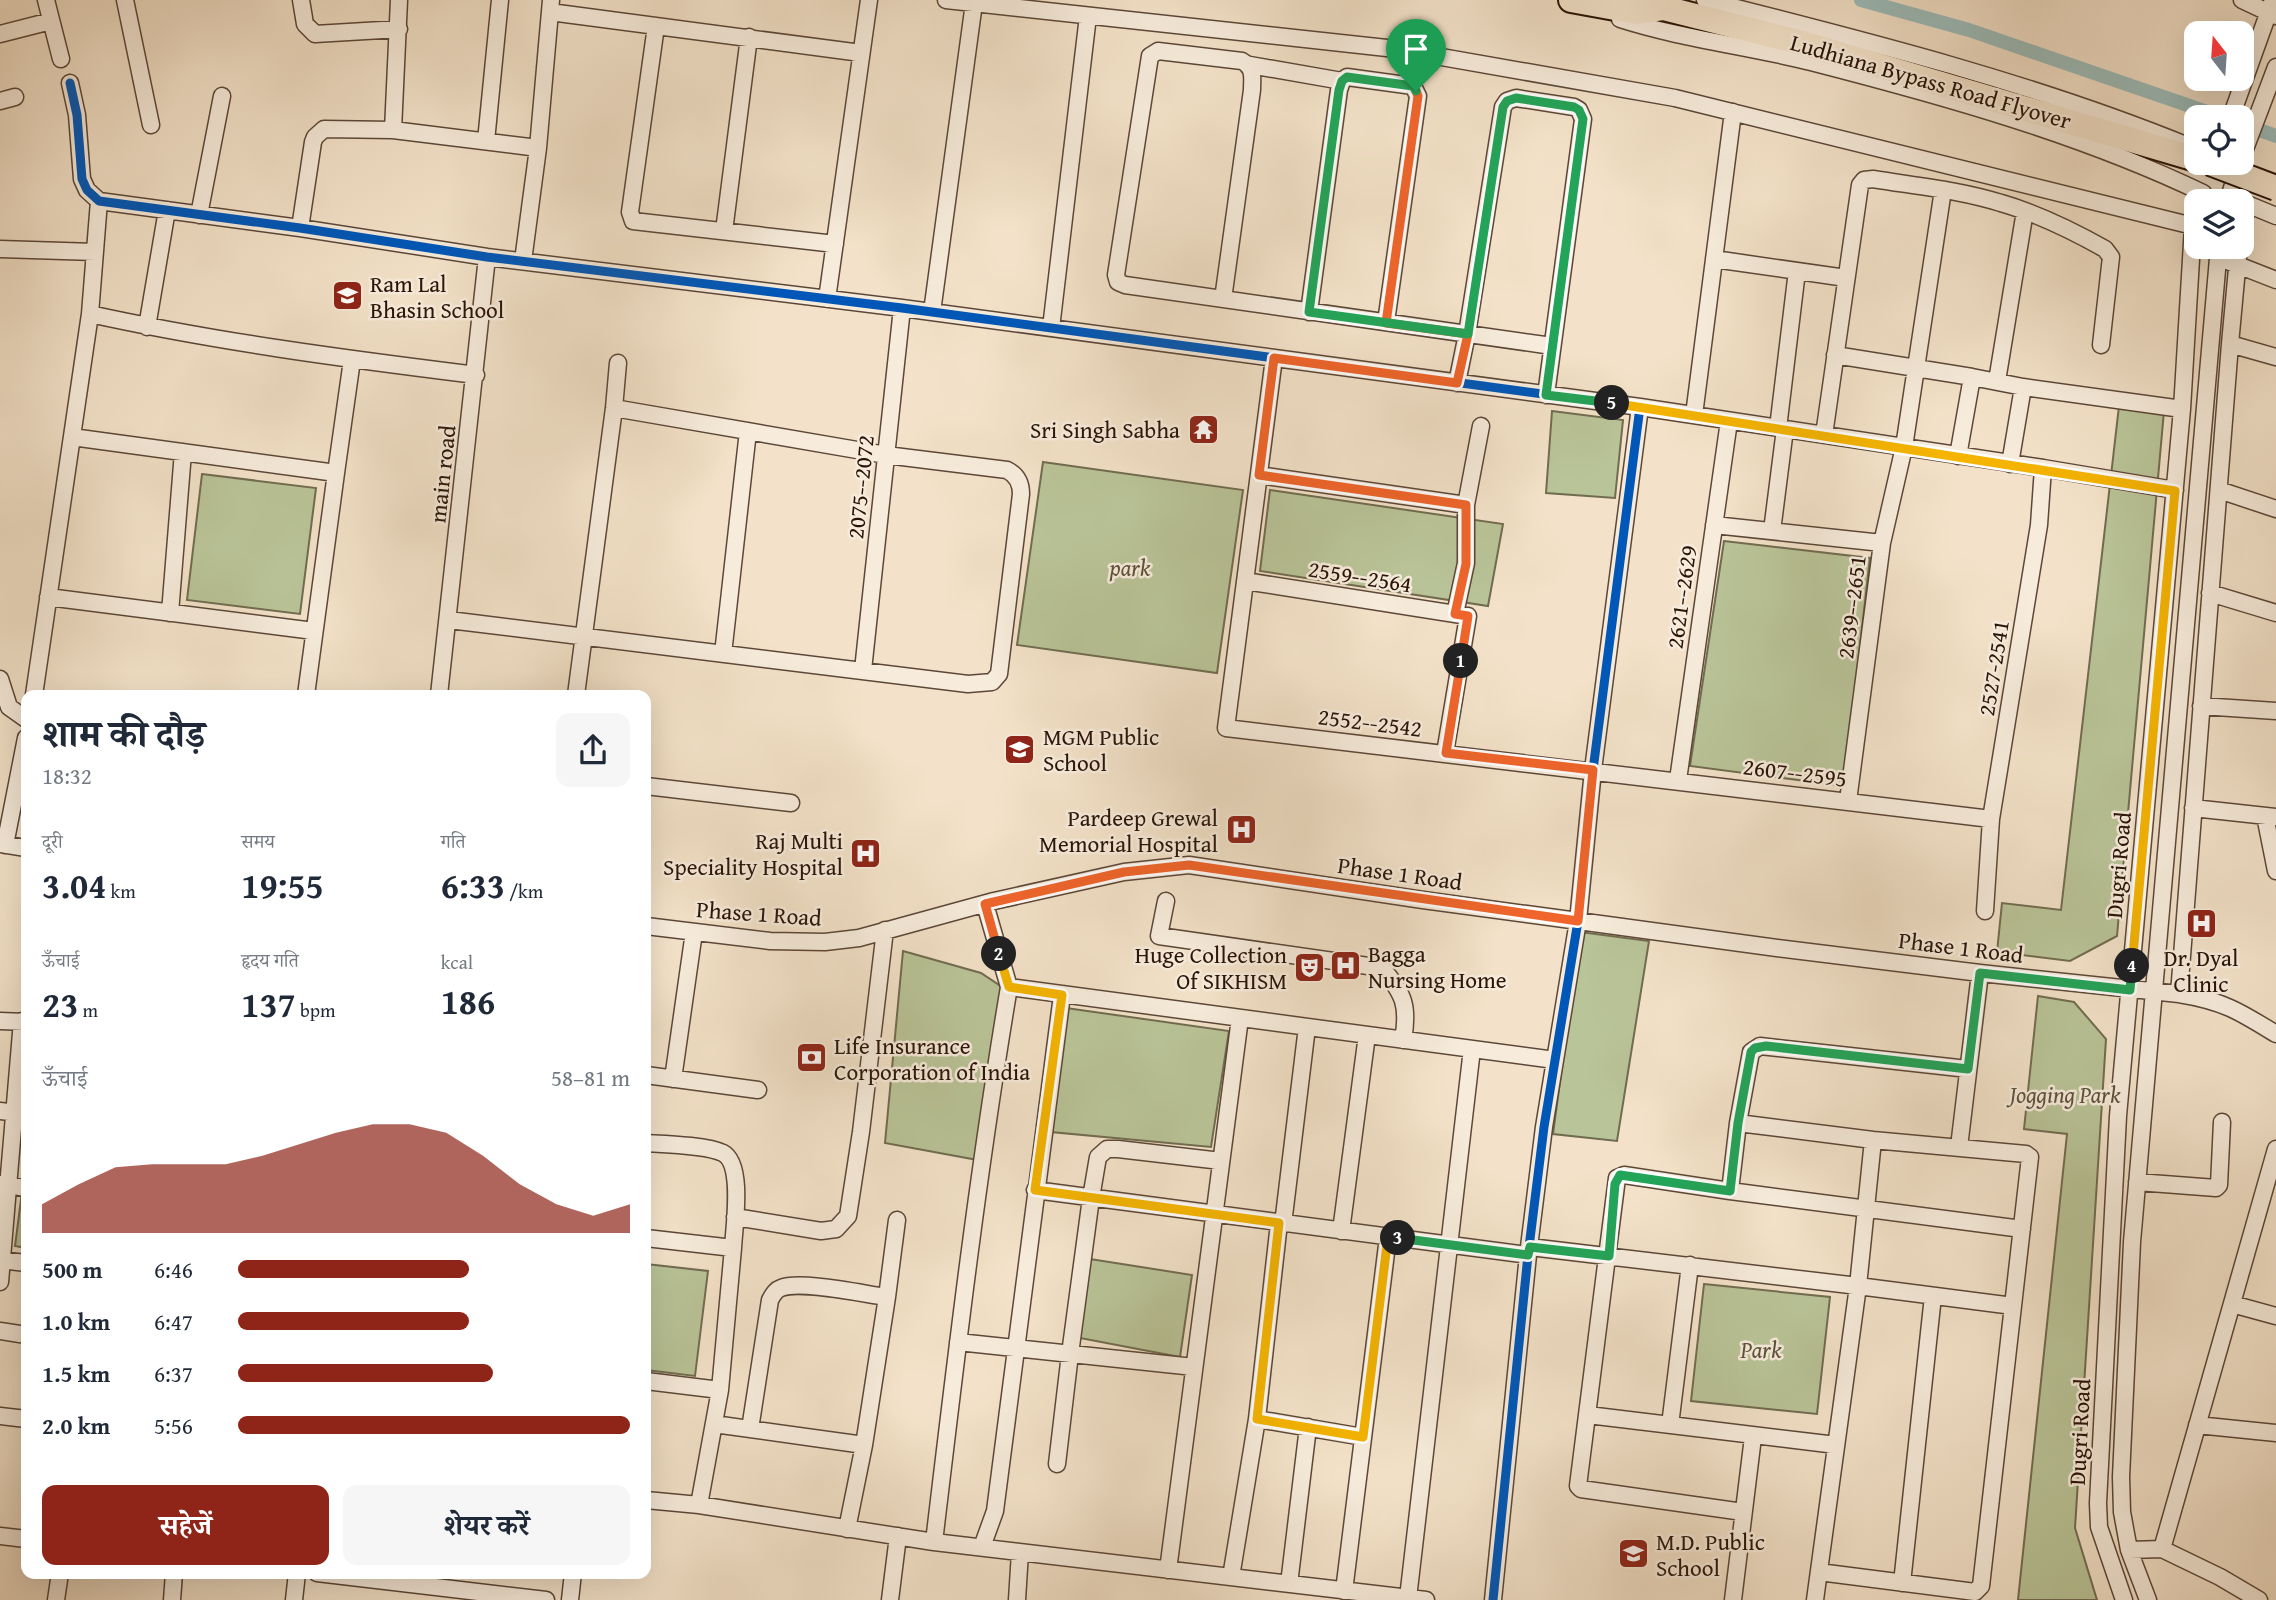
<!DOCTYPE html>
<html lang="hi">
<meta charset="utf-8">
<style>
:root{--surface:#fff;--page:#f6f6f7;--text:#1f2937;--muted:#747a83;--accent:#8f2418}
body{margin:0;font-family:"Gentium Book Plus","Noto Serif Devanagari",serif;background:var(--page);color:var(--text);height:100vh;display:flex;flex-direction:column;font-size:26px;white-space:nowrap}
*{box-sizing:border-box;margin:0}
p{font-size:23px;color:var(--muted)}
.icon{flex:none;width:38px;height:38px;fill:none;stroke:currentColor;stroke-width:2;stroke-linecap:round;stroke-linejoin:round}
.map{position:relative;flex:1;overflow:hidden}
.sheet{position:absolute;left:21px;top:690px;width:630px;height:889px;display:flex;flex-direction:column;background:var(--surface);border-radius:14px;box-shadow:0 7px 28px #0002}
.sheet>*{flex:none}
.needle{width:46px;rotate:343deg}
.fabs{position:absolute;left:2184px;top:21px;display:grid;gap:14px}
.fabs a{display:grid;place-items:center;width:70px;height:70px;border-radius:14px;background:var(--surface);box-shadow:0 7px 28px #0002;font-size:35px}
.pin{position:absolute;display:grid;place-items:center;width:60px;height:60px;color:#fff;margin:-72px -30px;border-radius:50% 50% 50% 0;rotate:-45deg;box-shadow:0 0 7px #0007}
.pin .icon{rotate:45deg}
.km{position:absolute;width:35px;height:35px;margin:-18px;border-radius:50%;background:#222;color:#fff;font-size:19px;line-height:35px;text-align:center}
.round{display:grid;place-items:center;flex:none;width:74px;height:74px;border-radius:14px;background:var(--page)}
.headline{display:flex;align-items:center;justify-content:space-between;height:119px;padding:0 21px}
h1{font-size:38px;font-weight:700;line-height:52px}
.figures{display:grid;grid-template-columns:repeat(3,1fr);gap:10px;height:119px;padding:7px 21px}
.figures div{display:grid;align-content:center}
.figures b{font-size:35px;font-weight:700}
.figures small{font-size:19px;font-weight:400}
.figures p{font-size:19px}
.chart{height:196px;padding:14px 21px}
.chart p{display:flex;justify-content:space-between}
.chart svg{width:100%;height:126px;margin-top:7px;fill:var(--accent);opacity:.7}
.primary-button{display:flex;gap:14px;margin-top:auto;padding:14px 21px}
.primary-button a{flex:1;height:80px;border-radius:14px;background:var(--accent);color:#fff;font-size:28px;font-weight:700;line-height:80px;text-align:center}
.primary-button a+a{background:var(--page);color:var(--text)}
ul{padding:0 21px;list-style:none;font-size:23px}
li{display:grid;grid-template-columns:112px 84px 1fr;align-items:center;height:52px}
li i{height:18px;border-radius:9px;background:var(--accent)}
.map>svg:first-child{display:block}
.green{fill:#b9c498;stroke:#716c50;stroke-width:2}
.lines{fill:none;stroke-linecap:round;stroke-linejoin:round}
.canal{stroke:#9cbdbb;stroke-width:14}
.minor-casing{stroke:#5c4738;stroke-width:19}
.highway-casing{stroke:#291307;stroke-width:28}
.minor{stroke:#f7ecdc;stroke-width:16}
.highway{stroke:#f3e2c9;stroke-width:24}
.highway-bridge-casing{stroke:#291307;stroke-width:28;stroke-linecap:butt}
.highway-bridge{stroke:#f3e2c9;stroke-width:24}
.cycleway-casing{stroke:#f7ecdc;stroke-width:13}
.cycleway{stroke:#0057b8;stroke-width:9}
.split-1-casing{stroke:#fff;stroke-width:14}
.split-2-casing{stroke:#fff;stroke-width:14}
.split-3-casing{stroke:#fff;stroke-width:14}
.split-4-casing{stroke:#fff;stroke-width:14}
.split-5-casing{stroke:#fff;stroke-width:14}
.split-6-casing{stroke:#fff;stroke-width:14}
.split-1{stroke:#f0652b;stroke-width:9}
.split-2{stroke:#f0652b;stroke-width:9}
.split-3{stroke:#f5b400;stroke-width:9}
.split-4{stroke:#22a559;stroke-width:9}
.split-5{stroke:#f5b400;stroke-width:9}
.split-6{stroke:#22a559;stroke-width:9}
.labels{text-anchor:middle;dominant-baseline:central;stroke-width:5;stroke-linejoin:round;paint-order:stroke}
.street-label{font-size:23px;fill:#291307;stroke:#f7ecdc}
.poi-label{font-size:23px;fill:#291307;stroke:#f7ecdc;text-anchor:start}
.park-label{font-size:23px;font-style:italic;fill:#5b513a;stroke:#f7ecdc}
</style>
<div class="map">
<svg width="2276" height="1600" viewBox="0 0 2276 1600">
<rect width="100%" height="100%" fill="#f3e2c9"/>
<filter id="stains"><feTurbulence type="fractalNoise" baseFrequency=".00286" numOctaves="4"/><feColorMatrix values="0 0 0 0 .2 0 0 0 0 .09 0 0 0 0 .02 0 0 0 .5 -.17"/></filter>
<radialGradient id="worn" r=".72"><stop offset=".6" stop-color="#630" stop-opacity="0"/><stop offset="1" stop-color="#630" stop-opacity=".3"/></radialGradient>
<!-- green -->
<path class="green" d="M 2119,406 L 2164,411 L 2117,936 L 2070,961 L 1997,952 L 2002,903 L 2061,910 Z
M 1552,411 L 1623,420 L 1615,498 L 1546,493 Z
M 1043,462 L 1243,490 L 1217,673 L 1017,645 Z
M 202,474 L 316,488 L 300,614 L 187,600 Z
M 1270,490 L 1503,524 L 1488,606 L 1260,571 Z
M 1724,541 L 1870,558 L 1844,786 L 1690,766 Z
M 1580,932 L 1649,941 L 1617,1141 L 1553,1134 Z
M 903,951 L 981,973 L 1008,991 L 983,1161 L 885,1143 Z
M 2038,996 L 2074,1002 L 2106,1039 L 2075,1528 L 2097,1600 L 2018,1600 L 2067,1134 L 2024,1129 Z
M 1066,1008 L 1229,1031 L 1211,1147 L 1051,1132 Z
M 22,1192 L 26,1193 L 26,1248 L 15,1246 Z
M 1090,1259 L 1192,1275 L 1180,1357 L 1080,1338 Z
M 646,1264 L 708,1271 L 695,1376 L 646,1370 Z
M 1704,1284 L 1830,1297 L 1817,1414 L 1691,1401 Z"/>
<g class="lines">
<!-- canal -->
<path class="canal" d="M 1861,0 L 1969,30 L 2222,117
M 2242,124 L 2276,136"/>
<defs>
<path id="minor" d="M 46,0 L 61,59
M 125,0 L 151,125
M 301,0 L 305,24 L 315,34 L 399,29
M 946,0 L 1396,49 L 1675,98 L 2193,226
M 1705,0 C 1867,41 2034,83 2188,146
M 2242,0 L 2276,16
M 550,12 L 861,53
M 1620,19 C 1682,39 1748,46 1811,62 C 1943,96 2080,134 2203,193
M 656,26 L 630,212 L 633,221 L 835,244
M 0,34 L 51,21
M 1250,65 L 1342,81
M 70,83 L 77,115 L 82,179 L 87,190 L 99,201 L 300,228 L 487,257 L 902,308 L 1640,407 L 1593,770 L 1578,921 L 1544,1127 L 1528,1255 L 1493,1600
M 1413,86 L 1419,53
M 0,101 L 15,97
M 2231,117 L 2273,0
M 393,130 L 399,0
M 486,141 L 500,0
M 2242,157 L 2276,67
M 2228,201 L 2239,165
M 2242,202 L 2276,216
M 199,215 L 222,96
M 300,228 L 313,142 L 315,137 L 324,129 L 393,130 L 538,148
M 724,231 L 749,37
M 2239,247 L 2230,344 L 2276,357
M 0,249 L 95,252
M 1714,259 L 1846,278
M 523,261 L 538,148 L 551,0
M 2230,262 L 2276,280
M 827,299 L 869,0
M 1223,299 L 1252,90 C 1252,77 1255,68 1242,61 L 1158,51 L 1150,56 L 1116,275 L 1118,282 L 1125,285 L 1552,346
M 932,312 L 974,3
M 1309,312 L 1339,90 L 1342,81 L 1347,77 L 1413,86 L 1418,96 L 1386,322
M 90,314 C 217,342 347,359 476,375
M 147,327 L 167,210
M 1051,328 L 1088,16
M 1835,355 L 1972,377
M 1274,358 L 1226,728 L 1991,819
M 1997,381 L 2025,211
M 1457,383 L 1467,334 L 1503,107 L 1507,101 L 1516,98 L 1574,107 L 1579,110 L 1583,119 L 1546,395
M 1640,407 L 2043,468
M 1694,415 L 1733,112
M 1778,428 L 1797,271
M 1824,435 L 1860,185 L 1864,180 L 1873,179 C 1916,186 1960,190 2001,203 C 2036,213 2073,231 2105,249 L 2111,257 L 2101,345
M 72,437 L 336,473 L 306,695
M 1958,456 L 1972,377 L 2023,387 L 2182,409
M 2010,464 L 2023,387
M 336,473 L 352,360
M 1259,475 L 1466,505
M 2219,490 L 2276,509
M 1714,525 L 1882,543 L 1848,801
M 1772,531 L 1785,429
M 1882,543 L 1904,447 L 1943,190
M 1245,581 L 1468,616 L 1445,753
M 2210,593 L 2276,613
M 48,597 L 314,631
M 170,613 L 183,452
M 1455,614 L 1466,563 L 1466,505 L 1481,426
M 449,620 L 968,684 L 992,682 L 999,674 L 1021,494 C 1021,483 1017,475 1007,470 L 886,455 L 614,408
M 723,654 L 748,431
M 863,670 L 902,308
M 0,679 L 9,707 L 26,719
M 34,695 L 90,314 L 99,201
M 439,695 L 487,257
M 576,695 L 614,408 L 618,363
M 2201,706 L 2276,711
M 1678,780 L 1729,421
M 646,786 L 791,803
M 2193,808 L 2276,817
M 2265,816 L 2276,871
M 0,844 L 26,848
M 5,845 L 26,738
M 1166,901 L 1159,936 L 1382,968 C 1404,994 1409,1006 1403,1040
M 985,904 L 1009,987 L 1555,1060
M 1985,911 L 1991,819 L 2039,525 L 2043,468 L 2175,490
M 646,926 L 770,941 L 825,942 L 859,938 L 994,901 L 1124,872 L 1189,865 L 1423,900 L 1777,948 L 1980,973 L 2179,994 L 2230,344
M 2179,994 C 2223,1001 2239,1011 2276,1034
M 0,1021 L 26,1022
M 646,1075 L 758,1090
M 673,1079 L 694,932
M 0,1111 L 26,1114
M 1738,1123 L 1751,1052 L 1760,1046 L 1968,1069
M 646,1143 C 664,1144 707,1145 723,1153 C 744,1164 734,1227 733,1248
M 1959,1147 L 1980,973
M 2137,1182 L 2216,1188 L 2219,1185 L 2222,1122
M 0,1184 L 26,1188
M 1035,1190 L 1528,1255
M 1730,1191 L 2022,1229
M 735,1217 L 821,1231 L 836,1229 L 848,1216 L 861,1132 L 885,930
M 1283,1224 L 1307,1027
M 1341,1231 L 1367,1035
M 646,1238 L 733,1248 L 720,1390 L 699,1505
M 1530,1247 L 1858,1286 L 1873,1140
M 0,1260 L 26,1263
M 0,1282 L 22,1021
M 887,1297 L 897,1220
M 2232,1304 L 2276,1316
M 0,1331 L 26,1335
M 958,1342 L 1194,1367
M 646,1381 L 720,1390
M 1588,1415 L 1836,1445
M 0,1416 L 26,1419
M 1257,1419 L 1279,1223
M 714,1424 L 864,1445
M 1670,1425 L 1690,1265
M 2197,1425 L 2276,1433
M 750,1429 L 770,1300 C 773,1295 775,1290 781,1288 C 800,1280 864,1294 887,1297 L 864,1445 L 847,1529
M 1057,1464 L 1070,1354 L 1091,1198 L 1098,1157 L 1107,1149 L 1118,1149 L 1221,1161
M 646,1500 L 699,1505 L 934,1542 L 1426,1600
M 1743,1512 L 1581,1489 L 1578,1486 L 1617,1178 L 1624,1175 L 1730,1191 L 1738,1123 L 1873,1140 L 2026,1154 L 2030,1157 L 1981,1586 L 1975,1592 L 1819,1572
M 0,1536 L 26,1539
M 934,1542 C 956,1357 978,1171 1009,987
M 982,1547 L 995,1511 L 1062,995
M 2162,1549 L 2276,1149
M 2129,1550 L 2162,1549 L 2220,1577 L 2259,1600
M 1168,1570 L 1240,1018
M 317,1573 L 546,1600
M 1231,1577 L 1257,1419 L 1363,1437
M 1902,1583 L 1933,1296
M 1289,1584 L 1308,1427
M 1344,1591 L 1388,1237
M 1408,1598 L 1472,1049
M 56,1600 L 60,1573
M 172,1600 L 174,1573
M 294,1600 L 297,1573
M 570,1600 L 573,1573
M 890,1600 L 898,1536
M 1017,1600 L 1020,1552
M 1733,1600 L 1753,1437
M 1815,1600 L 1858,1286 L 2013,1306
M 2124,1600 L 2099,1527 L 2098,1503 L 2118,1116 L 2182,409 L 2193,226 L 2196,216
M 2148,1600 L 2129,1550 L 2122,1512 L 2121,1477 L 2132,1242 L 2219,247"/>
<path id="highway" d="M 1571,0 L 1637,12 L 1664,8
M 1648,0 L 1664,8 L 1802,43 L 2196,159"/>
</defs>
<!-- minor casing -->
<use href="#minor" class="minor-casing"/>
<!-- highway casing -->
<use href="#highway" class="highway-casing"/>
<!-- minor -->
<use href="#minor" class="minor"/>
<!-- highway -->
<use href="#highway" class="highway"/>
<defs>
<path id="highway-bridge" d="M 2210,163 L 2276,188"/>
</defs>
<!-- highway-bridge casing -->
<use href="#highway-bridge" class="highway-bridge-casing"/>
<!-- highway-bridge -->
<use href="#highway-bridge" class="highway-bridge"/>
<defs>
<path id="cycleway" d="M 70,83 L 77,115 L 82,179 L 87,190 L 99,201 L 300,228 L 487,257 L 902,308 L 1640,407 L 1593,770 L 1578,921 L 1544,1127 L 1528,1255 L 1493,1600"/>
</defs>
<!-- cycleway casing -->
<use href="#cycleway" class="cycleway-casing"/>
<!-- cycleway -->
<use href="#cycleway" class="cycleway"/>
</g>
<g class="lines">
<defs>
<path id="split-1" d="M 1416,91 L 1418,96 L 1386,323 L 1468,334 L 1457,383 L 1274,358 L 1259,475 L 1466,505 L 1466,564 L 1455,614 L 1468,616 L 1461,661"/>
<path id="split-2" d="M 999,954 L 985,904 L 1124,872 L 1189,865 L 1578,921 L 1593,770 L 1446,753 L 1461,661"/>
<path id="split-3" d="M 999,954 L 1009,987 L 1062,995 L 1035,1190 L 1279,1223 L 1257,1419 L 1363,1437 L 1388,1237 L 1398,1238"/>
<path id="split-4" d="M 1398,1238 L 1528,1255 L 1530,1247 L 1609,1256 L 1615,1184 L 1620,1175 L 1730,1191 L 1738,1123 L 1751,1052 L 1755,1048 L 1766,1046 L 1968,1069 L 1980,973 L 2130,990 L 2132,966"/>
<path id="split-5" d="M 1612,403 L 2175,491 L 2132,966"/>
<path id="split-6" d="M 1416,91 L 1413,86 L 1347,77 L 1342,81 L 1339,90 L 1309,312 L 1468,334 L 1503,107 L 1507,101 L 1516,98 L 1574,107 L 1579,110 L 1583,119 L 1546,395 L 1612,403"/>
</defs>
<!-- split-1 casing -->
<use href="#split-1" class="split-1-casing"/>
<!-- split-2 casing -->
<use href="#split-2" class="split-2-casing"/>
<!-- split-3 casing -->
<use href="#split-3" class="split-3-casing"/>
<!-- split-4 casing -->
<use href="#split-4" class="split-4-casing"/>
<!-- split-5 casing -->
<use href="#split-5" class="split-5-casing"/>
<!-- split-6 casing -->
<use href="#split-6" class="split-6-casing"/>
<!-- split-1 -->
<use href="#split-1" class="split-1"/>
<!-- split-2 -->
<use href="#split-2" class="split-2"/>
<!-- split-3 -->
<use href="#split-3" class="split-3"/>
<!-- split-4 -->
<use href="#split-4" class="split-4"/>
<!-- split-5 -->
<use href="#split-5" class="split-5"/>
<!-- split-6 -->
<use href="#split-6" class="split-6"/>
</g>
<!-- icons -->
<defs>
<symbol id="school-square" viewBox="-11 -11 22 22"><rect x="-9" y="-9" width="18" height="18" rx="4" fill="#8f2418" stroke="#f7ecdc"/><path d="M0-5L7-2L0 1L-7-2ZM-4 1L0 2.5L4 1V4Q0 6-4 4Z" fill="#fff"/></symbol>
<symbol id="temple-square" viewBox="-11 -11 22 22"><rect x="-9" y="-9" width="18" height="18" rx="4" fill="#8f2418" stroke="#f7ecdc"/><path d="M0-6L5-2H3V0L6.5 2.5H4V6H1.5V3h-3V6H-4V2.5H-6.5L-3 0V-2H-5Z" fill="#fff"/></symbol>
<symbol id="hospital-square" viewBox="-11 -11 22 22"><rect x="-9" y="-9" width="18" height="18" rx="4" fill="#8f2418" stroke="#f7ecdc"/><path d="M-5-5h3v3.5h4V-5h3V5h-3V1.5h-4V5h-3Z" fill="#fff"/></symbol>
<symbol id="theatre-square" viewBox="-11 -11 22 22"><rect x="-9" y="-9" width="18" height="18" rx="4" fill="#8f2418" stroke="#f7ecdc"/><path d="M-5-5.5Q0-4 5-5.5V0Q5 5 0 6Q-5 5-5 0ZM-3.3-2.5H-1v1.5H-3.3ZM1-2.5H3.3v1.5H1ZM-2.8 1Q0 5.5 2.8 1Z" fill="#fff"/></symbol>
<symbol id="bank-square" viewBox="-11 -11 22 22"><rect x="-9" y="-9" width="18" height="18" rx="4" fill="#8f2418" stroke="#f7ecdc"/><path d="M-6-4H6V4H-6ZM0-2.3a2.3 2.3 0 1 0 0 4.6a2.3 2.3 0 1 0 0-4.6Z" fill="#fff"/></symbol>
</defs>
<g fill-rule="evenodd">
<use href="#school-square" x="330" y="278" width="35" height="35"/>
<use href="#temple-square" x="1186" y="412" width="35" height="35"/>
<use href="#school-square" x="1002" y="732" width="35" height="35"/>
<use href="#hospital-square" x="1224" y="812" width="35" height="35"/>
<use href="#hospital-square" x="848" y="836" width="35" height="35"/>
<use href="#hospital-square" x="2184" y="906" width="35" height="35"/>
<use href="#hospital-square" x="1328" y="948" width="35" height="35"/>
<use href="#theatre-square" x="1292" y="950" width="35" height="35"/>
<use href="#bank-square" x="794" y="1040" width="35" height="35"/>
<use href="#school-square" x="1616" y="1536" width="35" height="35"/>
</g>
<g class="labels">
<!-- street labels -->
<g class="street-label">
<text transform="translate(1931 81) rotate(16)">Ludhiana Bypass Road Flyover</text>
<text transform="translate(442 474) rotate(-84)">main road</text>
<text transform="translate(860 487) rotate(-84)">2075--2072</text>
<text transform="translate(1360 576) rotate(9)">2559--2564</text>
<text transform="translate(1681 597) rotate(-82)">2621--2629</text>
<text transform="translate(1851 607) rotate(-83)">2639--2651</text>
<text transform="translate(1993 668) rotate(-81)">2527-2541</text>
<text transform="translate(1370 722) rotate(7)">2552--2542</text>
<text transform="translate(1795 772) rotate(7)">2607--2595</text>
<text transform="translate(2118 865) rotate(-85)">Dugri Road</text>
<text transform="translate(1400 873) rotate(8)">Phase 1 Road</text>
<text transform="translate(759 913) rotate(4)">Phase 1 Road</text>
<text transform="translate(1961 947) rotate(7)">Phase 1 Road</text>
<text transform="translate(2079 1432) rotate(-87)">Dugri Road</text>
</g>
<!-- poi labels -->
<g class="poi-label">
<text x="370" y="283">Ram Lal<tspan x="370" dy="26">Bhasin School</tspan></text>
<text x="1180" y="429" text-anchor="end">Sri Singh Sabha</text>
<text x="1043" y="736">MGM Public<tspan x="1043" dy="26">School</tspan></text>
<text x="1218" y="817" text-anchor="end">Pardeep Grewal<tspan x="1218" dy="26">Memorial Hospital</tspan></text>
<text x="843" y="840" text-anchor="end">Raj Multi<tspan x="843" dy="26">Speciality Hospital</tspan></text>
<text x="1368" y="953">Bagga<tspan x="1368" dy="26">Nursing Home</tspan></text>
<text x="1287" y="954" text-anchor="end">Huge Collection<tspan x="1287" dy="26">Of SIKHISM</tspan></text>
<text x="2201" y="957" text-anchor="middle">Dr. Dyal<tspan x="2201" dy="26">Clinic</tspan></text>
<text x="834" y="1045">Life Insurance<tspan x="834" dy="26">Corporation of India</tspan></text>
<text x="1656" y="1541">M.D. Public<tspan x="1656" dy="26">School</tspan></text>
</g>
<!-- park labels -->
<g class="park-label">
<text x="1130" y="567">park</text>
<text x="2065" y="1094">Jogging Park</text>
<text x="1761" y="1349">Park</text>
</g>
</g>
<rect width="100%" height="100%" filter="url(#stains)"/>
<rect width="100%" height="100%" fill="url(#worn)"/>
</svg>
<div class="fabs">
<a><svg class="needle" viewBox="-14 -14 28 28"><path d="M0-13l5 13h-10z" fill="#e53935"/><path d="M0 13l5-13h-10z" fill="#747a83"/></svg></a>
<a><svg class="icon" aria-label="locate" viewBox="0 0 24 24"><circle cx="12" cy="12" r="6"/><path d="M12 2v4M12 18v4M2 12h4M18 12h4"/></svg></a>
<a><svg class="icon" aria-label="layers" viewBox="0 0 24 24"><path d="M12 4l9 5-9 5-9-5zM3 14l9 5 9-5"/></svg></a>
</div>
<div class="pin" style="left:1416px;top:91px;background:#1e9e55"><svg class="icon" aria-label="arrive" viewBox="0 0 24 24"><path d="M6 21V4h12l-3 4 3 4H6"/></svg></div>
<b class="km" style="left:1461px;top:661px">1</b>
<b class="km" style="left:999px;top:954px">2</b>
<b class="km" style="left:1398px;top:1238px">3</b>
<b class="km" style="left:2132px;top:966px">4</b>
<b class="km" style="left:1612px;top:403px">5</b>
<section class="sheet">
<div class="headline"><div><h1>शाम की दौड़</h1><p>18:32</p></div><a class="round"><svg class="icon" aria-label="share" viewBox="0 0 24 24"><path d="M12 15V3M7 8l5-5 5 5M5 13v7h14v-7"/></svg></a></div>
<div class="figures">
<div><p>दूरी</p><b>3.04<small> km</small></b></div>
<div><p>समय</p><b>19:55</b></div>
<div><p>गति</p><b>6:33<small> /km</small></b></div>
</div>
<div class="figures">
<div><p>ऊँचाई</p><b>23<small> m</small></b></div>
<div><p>हृदय गति</p><b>137<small> bpm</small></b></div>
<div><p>kcal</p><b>186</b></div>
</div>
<div class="chart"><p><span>ऊँचाई</span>58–81 m</p>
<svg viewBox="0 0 160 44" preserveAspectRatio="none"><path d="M0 44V34L10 27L20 21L30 20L40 20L50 20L60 17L70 13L80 9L90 6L100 6L110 9L120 17L130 27L140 34L150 38L160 34V44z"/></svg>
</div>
<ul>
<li><b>500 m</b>6:46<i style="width:59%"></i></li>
<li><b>1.0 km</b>6:47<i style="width:59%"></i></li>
<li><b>1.5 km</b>6:37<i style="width:65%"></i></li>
<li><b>2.0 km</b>5:56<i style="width:100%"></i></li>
</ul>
<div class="primary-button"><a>सहेजें</a><a>शेयर करें</a></div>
</section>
</div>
